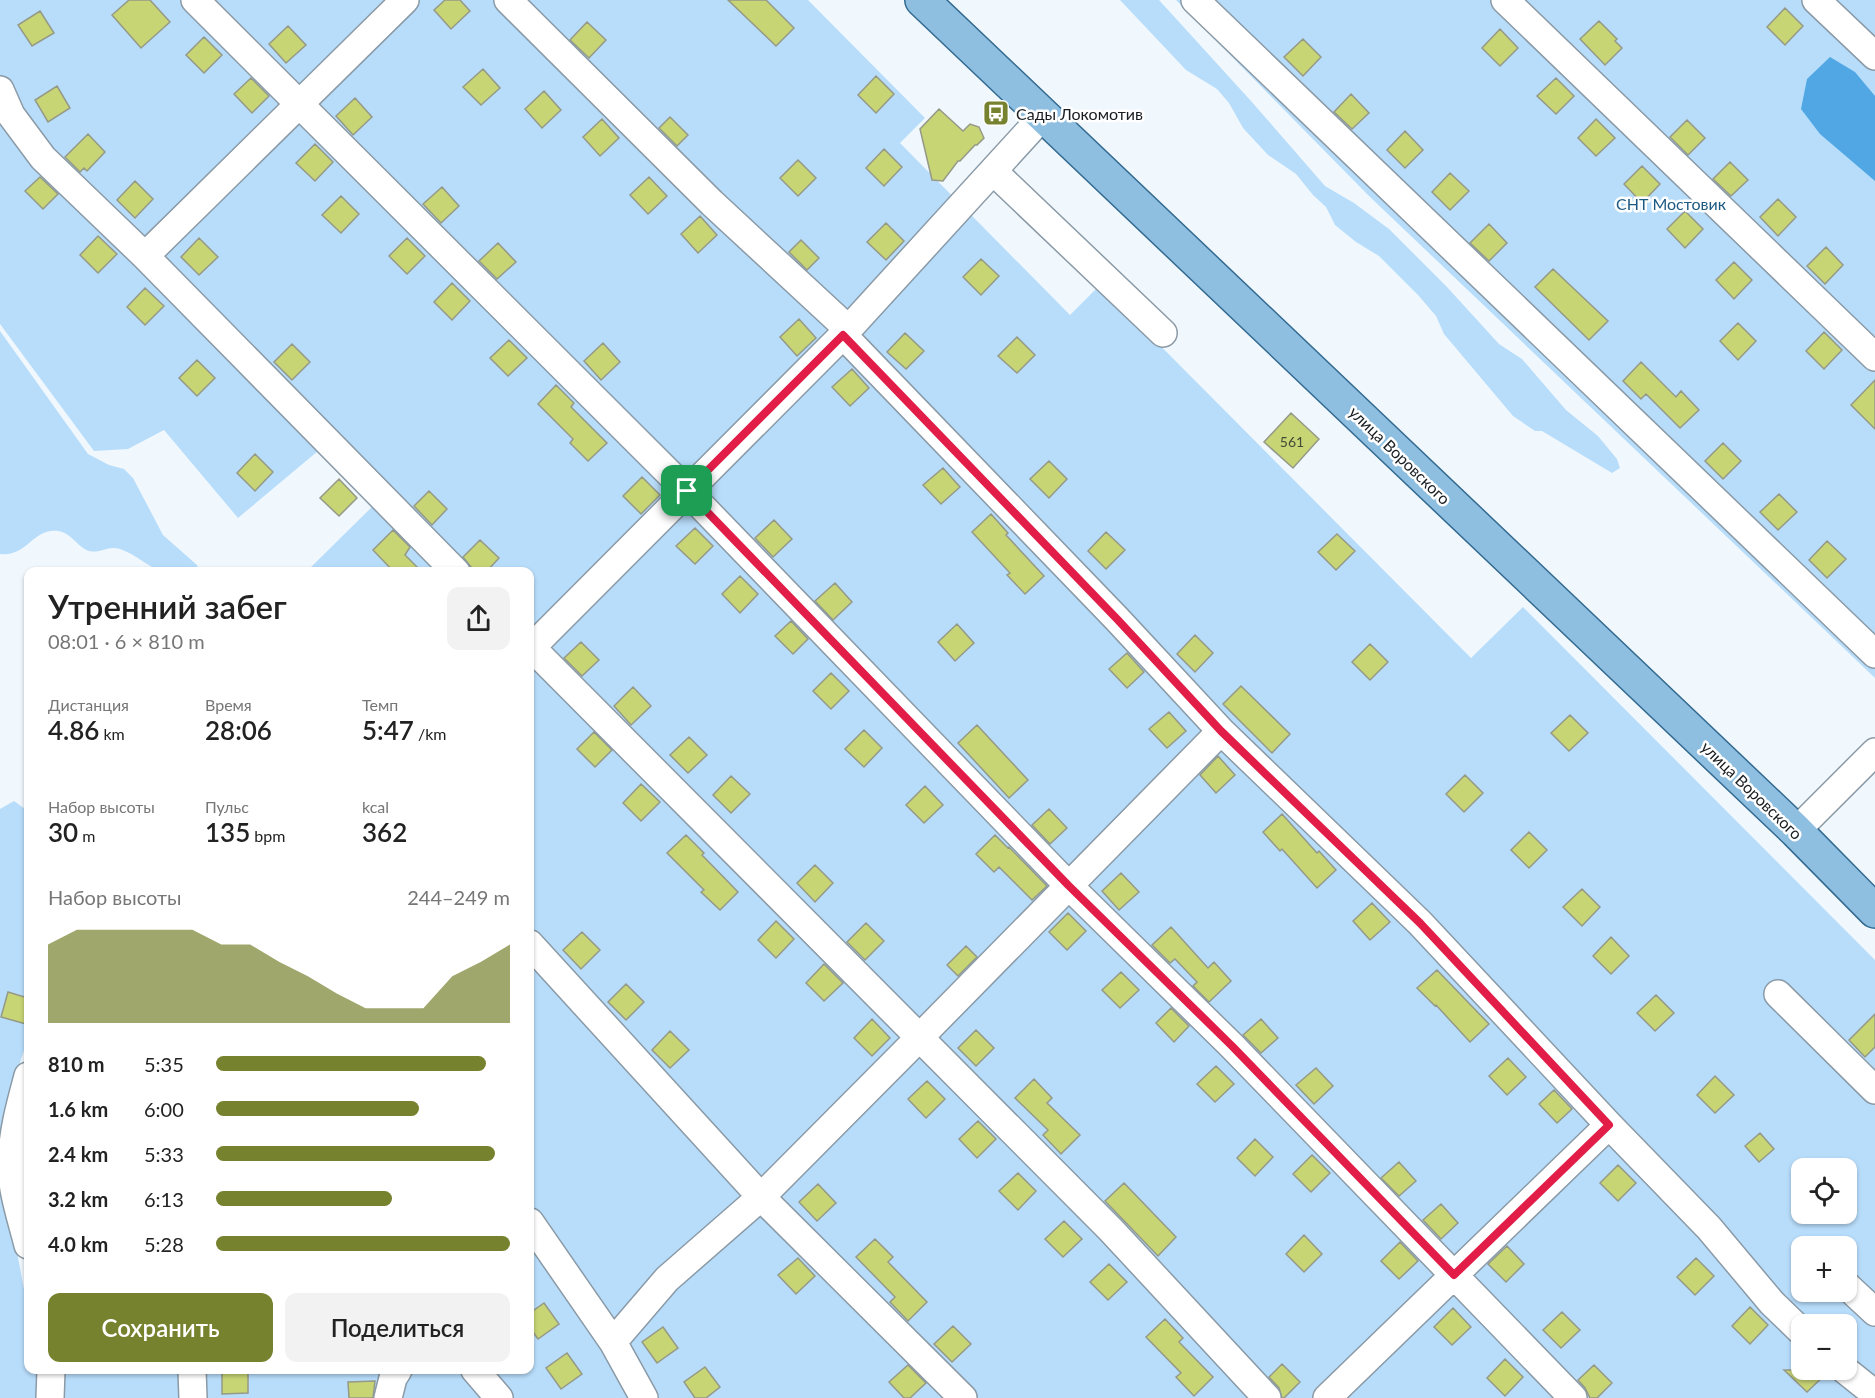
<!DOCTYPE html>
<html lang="ru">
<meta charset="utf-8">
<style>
:root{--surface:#fff;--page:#f2f2f2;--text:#222;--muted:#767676;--accent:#77822e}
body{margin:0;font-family:Lato,sans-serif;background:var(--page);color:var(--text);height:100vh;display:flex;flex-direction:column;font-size:22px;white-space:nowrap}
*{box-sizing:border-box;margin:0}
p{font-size:20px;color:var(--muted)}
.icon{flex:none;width:33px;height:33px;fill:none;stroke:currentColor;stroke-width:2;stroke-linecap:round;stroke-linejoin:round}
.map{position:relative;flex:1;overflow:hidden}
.details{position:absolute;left:24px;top:567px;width:510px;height:807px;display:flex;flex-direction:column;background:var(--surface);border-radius:12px;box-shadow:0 2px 4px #0004}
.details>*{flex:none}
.buttons{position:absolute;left:1791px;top:1158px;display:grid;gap:12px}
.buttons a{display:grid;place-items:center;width:66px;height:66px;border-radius:12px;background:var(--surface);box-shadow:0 2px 4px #0004;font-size:30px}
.pin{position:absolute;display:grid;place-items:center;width:51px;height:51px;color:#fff;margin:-26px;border-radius:12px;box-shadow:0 3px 9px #0006}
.round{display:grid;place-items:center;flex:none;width:63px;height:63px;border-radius:12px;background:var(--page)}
.overview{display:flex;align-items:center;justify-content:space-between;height:102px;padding:0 24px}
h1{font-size:33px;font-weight:600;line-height:45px}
.stats{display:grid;grid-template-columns:repeat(3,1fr);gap:9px;height:102px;padding:6px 24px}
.stats div{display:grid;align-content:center}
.stats b{font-size:26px;font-weight:600}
.stats small{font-size:16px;font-weight:400}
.stats p{font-size:16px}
.chart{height:168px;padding:12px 24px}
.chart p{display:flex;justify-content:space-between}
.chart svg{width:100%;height:108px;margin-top:6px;fill:var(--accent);opacity:.7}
.primary-button{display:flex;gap:12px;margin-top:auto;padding:12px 24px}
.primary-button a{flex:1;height:69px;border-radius:12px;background:var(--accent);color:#fff;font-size:24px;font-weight:600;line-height:69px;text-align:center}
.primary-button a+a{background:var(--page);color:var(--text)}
ul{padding:0 24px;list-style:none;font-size:20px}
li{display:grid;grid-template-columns:96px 72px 1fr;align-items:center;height:45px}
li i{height:15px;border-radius:8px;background:var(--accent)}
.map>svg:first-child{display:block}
.green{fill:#b8ddfb;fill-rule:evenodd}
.water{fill:#50a7e4}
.building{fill:#c7d575;stroke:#959987;stroke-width:1.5}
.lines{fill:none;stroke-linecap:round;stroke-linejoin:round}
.minor-casing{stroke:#8a9aa6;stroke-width:30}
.major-casing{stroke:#336a90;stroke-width:36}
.minor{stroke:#fff;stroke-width:27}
.major{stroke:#8ebee0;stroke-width:33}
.route-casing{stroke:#fff;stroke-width:12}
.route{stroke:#e11d48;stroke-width:8}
.labels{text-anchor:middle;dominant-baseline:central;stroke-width:5;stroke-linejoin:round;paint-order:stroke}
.number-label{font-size:14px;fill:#434b36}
.poi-label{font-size:16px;fill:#171d21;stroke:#fff;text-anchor:start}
.park-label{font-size:16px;fill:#1c5a83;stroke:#fff}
.street-label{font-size:16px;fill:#171d21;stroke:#fff}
</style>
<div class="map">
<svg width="1875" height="1398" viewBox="0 0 1875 1398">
<rect width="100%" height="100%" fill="#f1f8fd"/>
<!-- green -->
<path class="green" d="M 0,0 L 808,0 L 925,118 L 900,143 L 1070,315 L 1100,285 L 1471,658 L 1523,607 L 1875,960 L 1875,1398 L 60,1398 L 62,1370 L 530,1370 L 530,572 L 307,571 L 378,501 L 324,446 L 238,518 L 164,430 L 128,449 L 94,451 L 0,324 ZM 1802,1168 L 1846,1168 L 1846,1214 L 1802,1214 ZM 1802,1246 L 1846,1246 L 1846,1292 L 1802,1292 ZM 1802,1324 L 1846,1324 L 1846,1370 L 1802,1370 Z
M 1120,0 L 1159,0 L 1251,101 L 1325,186 L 1354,203 L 1389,229 L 1447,287 L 1499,344 L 1522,359 L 1566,410 L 1598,436 L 1617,459 L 1620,468 L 1612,473 L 1542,431 L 1535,431 L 1513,416 L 1444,334 L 1436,316 L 1418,295 L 1379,256 L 1356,242 L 1335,225 L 1326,207 L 1313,195 L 1296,174 L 1268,155 L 1243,128 L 1229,103 L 1217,89 L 1186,70 Z
M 1176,0 L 1875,0 L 1875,678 L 1369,196 Z
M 0,331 L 88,454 L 109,465 L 124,469 L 133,478 L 163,535 L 197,565 L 199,571 C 188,572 172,574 161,571 C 147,566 135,554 120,549 C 108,545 100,554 89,551 C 77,547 72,533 58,531 C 32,528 28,557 0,554 Z
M 14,801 L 28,811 L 28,1038 L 5,1109 L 6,1193 L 28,1311 L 28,1370 L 40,1370 L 41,1398 L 0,1398 L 0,809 Z"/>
<!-- water -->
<path class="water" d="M 1830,57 L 1855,72 L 1875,96 L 1875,181 L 1820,134 L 1801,109 L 1807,79 Z"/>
<!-- building -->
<path class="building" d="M 129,0 L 150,0 L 170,22 L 141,48 L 112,15 Z
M 445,0 L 460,0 L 470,11 L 451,29 L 434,10 Z
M 728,0 L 766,0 L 794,28 L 776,46 Z
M 1785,8 L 1803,26 L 1785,45 L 1767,27 Z
M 40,11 L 54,33 L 32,46 L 18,25 Z
M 1599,21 L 1617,39 L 1615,41 L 1622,48 L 1605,65 L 1580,39 Z
M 587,22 L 606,40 L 589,58 L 570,40 Z
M 288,26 L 306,45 L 286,63 L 269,44 Z
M 1500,29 L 1518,48 L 1500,66 L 1482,48 Z
M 204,37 L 222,55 L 204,73 L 186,55 Z
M 1303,39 L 1321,57 L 1303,76 L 1284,57 Z
M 483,69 L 500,88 L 481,105 L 463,87 Z
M 876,76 L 894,94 L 876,113 L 858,95 Z
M 251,78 L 269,96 L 252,113 L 234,94 Z
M 1556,78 L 1574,96 L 1556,114 L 1537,96 Z
M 57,86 L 70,108 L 48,122 L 35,100 Z
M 544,91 L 561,110 L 542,128 L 525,109 Z
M 1351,94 L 1369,113 L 1352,129 L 1334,112 Z
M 355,98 L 372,117 L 353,135 L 336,116 Z
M 939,109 L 963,131 L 970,124 L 979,127 L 984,138 L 977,145 L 975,145 L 960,161 L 958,161 L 943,181 L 932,180 L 920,129 Z
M 670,117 L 688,135 L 677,146 L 659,128 Z
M 602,119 L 619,138 L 600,156 L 583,137 Z
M 1596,119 L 1615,138 L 1596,156 L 1578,138 Z
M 1687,120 L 1705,138 L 1688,155 L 1670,137 Z
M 1405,131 L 1423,150 L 1405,168 L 1387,150 Z
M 88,134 L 105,152 L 87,171 L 84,168 L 80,172 L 65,157 Z
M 315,144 L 333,162 L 315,181 L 296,163 Z
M 884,149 L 902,167 L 884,186 L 866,168 Z
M 798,160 L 816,178 L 798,196 L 780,178 Z
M 1730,162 L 1748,180 L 1731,196 L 1713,179 Z
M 1642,166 L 1660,184 L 1642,203 L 1624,184 Z
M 1450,173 L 1469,191 L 1450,210 L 1432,192 Z
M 40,177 L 58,194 L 43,209 L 25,191 Z
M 649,177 L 667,196 L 648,214 L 630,195 Z
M 135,181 L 153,199 L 135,218 L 117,200 Z
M 442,187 L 459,206 L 441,223 L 423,204 Z
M 341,196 L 359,214 L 341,233 L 322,215 Z
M 1778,199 L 1796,217 L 1778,236 L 1760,217 Z
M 1685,211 L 1703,229 L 1685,248 L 1667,229 Z
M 700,216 L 717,235 L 698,253 L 681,234 Z
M 886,223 L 904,241 L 886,260 L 867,242 Z
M 1489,224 L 1507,243 L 1489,261 L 1470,243 Z
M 98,236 L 117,254 L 98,273 L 80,255 Z
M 199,238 L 218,257 L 199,275 L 181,257 Z
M 407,238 L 425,256 L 407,274 L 389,256 Z
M 801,240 L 819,258 L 807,270 L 789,252 Z
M 498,243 L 516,262 L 497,279 L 479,261 Z
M 1826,247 L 1843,265 L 1825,284 L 1807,266 Z
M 981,259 L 999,276 L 981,295 L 963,277 Z
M 1734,262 L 1752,280 L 1734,299 L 1716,280 Z
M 1553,269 L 1608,321 L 1589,340 L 1535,287 Z
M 452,283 L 470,301 L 452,320 L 434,302 Z
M 145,288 L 164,306 L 145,325 L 127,307 Z
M 799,319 L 816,338 L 797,356 L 780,337 Z
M 1738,323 L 1756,341 L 1738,360 L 1720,341 Z
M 1824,332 L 1842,350 L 1824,369 L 1806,351 Z
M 905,333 L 924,351 L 906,369 L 887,352 Z
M 1017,337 L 1035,355 L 1017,373 L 998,356 Z
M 509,340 L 527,358 L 508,376 L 490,358 Z
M 603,343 L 620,362 L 601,380 L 584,361 Z
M 292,344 L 310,362 L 292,380 L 274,362 Z
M 197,360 L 215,378 L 197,396 L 179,378 Z
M 1641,362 L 1676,397 L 1681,391 L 1699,410 L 1680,428 L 1646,394 L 1641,399 L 1623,381 Z
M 852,369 L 869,388 L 850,406 L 832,387 Z
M 1875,380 L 1875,429 L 1851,405 Z
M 556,385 L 574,403 L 571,407 L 607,443 L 588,461 L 570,443 L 573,439 L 538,404 Z
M 1291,413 L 1319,439 L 1293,468 L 1264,442 Z
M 1723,443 L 1741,461 L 1723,479 L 1705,461 Z
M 255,454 L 273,472 L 255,491 L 237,473 Z
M 1049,461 L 1067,479 L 1049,498 L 1030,479 Z
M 943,468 L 960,487 L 941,504 L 923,485 Z
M 642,477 L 660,495 L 641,514 L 623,496 Z
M 339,479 L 357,498 L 339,516 L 320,498 Z
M 429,491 L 447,509 L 432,525 L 414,506 Z
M 1779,494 L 1797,512 L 1778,530 L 1760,512 Z
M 991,514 L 1008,533 L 1006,535 L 1044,576 L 1025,594 L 1007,575 L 1010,573 L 972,532 Z
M 774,520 L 792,539 L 773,557 L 755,538 Z
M 695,528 L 713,546 L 695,564 L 676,546 Z
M 393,530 L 410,547 L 405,555 L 422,572 L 394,572 L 373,550 Z
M 1106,532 L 1125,550 L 1106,569 L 1088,551 Z
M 1337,534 L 1355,551 L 1336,570 L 1318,552 Z
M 480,540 L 499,558 L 486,572 L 475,572 L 463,557 Z
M 1827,541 L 1846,559 L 1827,578 L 1809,560 Z
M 740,576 L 758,594 L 740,613 L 722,594 Z
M 835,583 L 852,602 L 833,620 L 815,601 Z
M 791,621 L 808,639 L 793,654 L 775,636 Z
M 957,624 L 974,643 L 955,661 L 938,642 Z
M 1195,635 L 1213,653 L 1195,672 L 1177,654 Z
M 581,642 L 599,660 L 582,676 L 564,658 Z
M 1370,644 L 1388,662 L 1370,680 L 1352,662 Z
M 1127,653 L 1144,672 L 1127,688 L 1109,669 Z
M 831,673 L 849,691 L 831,709 L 813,691 Z
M 1241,686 L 1290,734 L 1272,753 L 1223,704 Z
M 633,687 L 651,706 L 631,725 L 614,706 Z
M 1169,712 L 1186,731 L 1167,748 L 1149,729 Z
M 1570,715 L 1588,733 L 1569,751 L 1551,733 Z
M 977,725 L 1028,780 L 1009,798 L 958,743 Z
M 864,730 L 882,748 L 864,767 L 845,749 Z
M 594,732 L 612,750 L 595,767 L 577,749 Z
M 689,737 L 707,755 L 688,773 L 670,755 Z
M 1218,756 L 1235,775 L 1216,793 L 1200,775 Z
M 1465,775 L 1483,793 L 1464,812 L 1446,794 Z
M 731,776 L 750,794 L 731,813 L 713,795 Z
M 641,784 L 660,802 L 641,821 L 623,803 Z
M 925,786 L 943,805 L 924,823 L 906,805 Z
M 1049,809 L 1067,828 L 1050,844 L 1032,825 Z
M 1282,814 L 1317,853 L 1319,851 L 1336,870 L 1317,888 L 1282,849 L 1280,851 L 1263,832 Z
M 1529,832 L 1547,850 L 1529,868 L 1511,850 Z
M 686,835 L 704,853 L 702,855 L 738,892 L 720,910 L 701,892 L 704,890 L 667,853 Z
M 995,835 L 1008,848 L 1009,847 L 1047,886 L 1032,900 L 999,867 L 994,872 L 976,854 Z
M 815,865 L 833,883 L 815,902 L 797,883 Z
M 1121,873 L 1139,892 L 1119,910 L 1102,891 Z
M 1582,889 L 1600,907 L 1582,926 L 1563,907 Z
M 1372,903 L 1390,922 L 1370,940 L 1353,921 Z
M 1068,913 L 1086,931 L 1067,950 L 1049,932 Z
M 776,921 L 794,939 L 776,958 L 758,940 Z
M 866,923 L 884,941 L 865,960 L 847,942 Z
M 1171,927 L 1208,968 L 1214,962 L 1231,981 L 1209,1002 L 1193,986 L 1197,982 L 1175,959 L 1170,963 L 1152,945 Z
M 582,932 L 600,950 L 581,969 L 563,950 Z
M 1611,937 L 1629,956 L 1611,974 L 1593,956 Z
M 966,946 L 977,957 L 958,976 L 947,965 Z
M 824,964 L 843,983 L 824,1001 L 806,983 Z
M 1437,970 L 1489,1024 L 1470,1042 L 1436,1005 L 1435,1006 L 1417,988 Z
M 1121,972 L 1139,990 L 1120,1008 L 1102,990 Z
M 626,984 L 644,1002 L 626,1020 L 608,1002 Z
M 8,992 L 28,998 L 28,1014 L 26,1024 L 1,1017 Z
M 1656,995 L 1674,1013 L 1655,1031 L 1637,1013 Z
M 1171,1008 L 1189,1026 L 1174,1042 L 1156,1023 Z
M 1875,1014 L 1875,1047 L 1865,1057 L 1849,1040 Z
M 872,1019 L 890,1038 L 872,1056 L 854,1038 Z
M 1261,1019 L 1278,1038 L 1261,1053 L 1243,1035 Z
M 976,1030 L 994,1048 L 976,1066 L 958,1048 Z
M 670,1031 L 689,1050 L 670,1068 L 652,1050 Z
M 1508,1058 L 1526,1077 L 1507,1095 L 1489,1076 Z
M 1216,1066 L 1234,1084 L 1215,1102 L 1197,1084 Z
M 1316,1068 L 1333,1086 L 1314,1104 L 1296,1085 Z
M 1715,1076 L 1734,1095 L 1715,1113 L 1697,1095 Z
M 1034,1079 L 1052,1098 L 1047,1103 L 1080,1135 L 1061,1154 L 1043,1135 L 1048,1130 L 1015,1098 Z
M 927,1081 L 945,1099 L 926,1118 L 908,1099 Z
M 1554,1090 L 1572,1109 L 1557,1123 L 1539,1104 Z
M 978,1121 L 996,1139 L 977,1158 L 959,1139 Z
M 1760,1133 L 1774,1149 L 1759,1162 L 1745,1146 Z
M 1255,1139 L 1273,1157 L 1255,1176 L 1237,1158 Z
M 1312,1155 L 1330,1173 L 1311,1192 L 1293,1174 Z
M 1399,1162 L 1416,1181 L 1399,1196 L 1381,1178 Z
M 1618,1165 L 1636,1183 L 1618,1201 L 1600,1183 Z
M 1018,1173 L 1036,1191 L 1018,1210 L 999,1191 Z
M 1124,1183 L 1176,1237 L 1158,1256 L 1105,1201 Z
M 818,1184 L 836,1203 L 817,1221 L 799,1202 Z
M 1441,1204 L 1458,1223 L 1441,1239 L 1423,1220 Z
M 1064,1221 L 1082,1239 L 1063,1257 L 1045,1239 Z
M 1304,1235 L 1322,1254 L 1304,1272 L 1286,1254 Z
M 875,1239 L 893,1257 L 888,1262 L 927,1302 L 908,1321 L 890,1302 L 895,1297 L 856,1257 Z
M 1400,1242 L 1418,1261 L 1399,1279 L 1381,1261 Z
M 1507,1246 L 1524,1264 L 1506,1282 L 1488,1264 Z
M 798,1258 L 815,1276 L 796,1294 L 778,1275 Z
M 1696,1258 L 1714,1276 L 1695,1295 L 1677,1277 Z
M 1109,1264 L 1127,1282 L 1108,1300 L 1090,1282 Z
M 544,1303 L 559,1324 L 538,1339 L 530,1328 L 530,1313 Z
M 1750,1307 L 1768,1325 L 1750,1344 L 1732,1326 Z
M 1453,1308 L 1471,1327 L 1452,1345 L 1434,1327 Z
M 1562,1312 L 1580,1330 L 1561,1348 L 1543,1330 Z
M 1165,1319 L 1183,1338 L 1179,1342 L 1213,1377 L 1194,1396 L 1176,1377 L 1181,1373 L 1146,1337 Z
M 953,1326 L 971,1344 L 952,1362 L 934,1344 Z
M 663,1327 L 678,1348 L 657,1363 L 642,1342 Z
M 567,1353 L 582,1374 L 561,1389 L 546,1368 Z
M 1505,1359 L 1523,1377 L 1505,1396 L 1487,1378 Z
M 1282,1364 L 1300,1382 L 1284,1398 L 1282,1398 L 1279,1388 L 1269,1377 Z
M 908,1365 L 926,1383 L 910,1398 L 904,1398 L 889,1382 Z
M 1594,1365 L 1612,1383 L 1597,1398 L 1590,1398 L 1585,1388 L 1578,1380 Z
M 705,1367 L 720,1387 L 706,1398 L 695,1398 L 684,1382 Z
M 222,1370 L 248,1370 L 248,1393 L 222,1394 Z
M 1784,1370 L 1830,1370 L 1807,1392 Z
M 375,1381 L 373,1398 L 349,1398 L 348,1382 Z"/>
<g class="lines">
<defs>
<path id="minor" d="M 195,0 L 687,491 L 1068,885 L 1232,1046 L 1573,1398
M 508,0 L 712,203 L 848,329
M 1195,0 L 1875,654
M 1505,0 L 1875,357
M 1816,0 L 1875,56
M 0,90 L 11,115 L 43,158 L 145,256 L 456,572
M 993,171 L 1163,333
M 145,256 L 405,0
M 843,335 L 1117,619 L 1221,731 L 1420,923 L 1609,1125 L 1709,1228 L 1772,1303 L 1802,1332
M 530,646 L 1111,1230 L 1267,1398
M 530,649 L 843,335 L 1043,116
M 1796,831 L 1875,752
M 530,944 L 761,1197 L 963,1398
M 1778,994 L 1875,1090
M 28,1076 C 21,1102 13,1130 12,1158 C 10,1187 21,1217 28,1245
M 530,1222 L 613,1342 L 644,1398
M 1846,1285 L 1875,1312
M 613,1342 L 667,1279 L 761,1197 L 919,1038 L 1221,731
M 192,1370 L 193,1398
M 475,1370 L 499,1398
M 1845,1370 L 1875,1394
M 50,1398 L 51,1370
M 388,1398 L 393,1378 L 398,1370
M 1327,1398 L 1609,1125"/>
<path id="major" d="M 922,0 L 1796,831 L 1875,911"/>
</defs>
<!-- minor casing -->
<use href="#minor" class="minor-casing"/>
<!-- major casing -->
<use href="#major" class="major-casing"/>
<!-- minor -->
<use href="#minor" class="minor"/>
<!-- major -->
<use href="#major" class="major"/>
</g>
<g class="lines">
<defs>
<path id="route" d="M 843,335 L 1117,619 L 1221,731 L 1420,923 L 1609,1125 L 1454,1275 L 1232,1046 L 1068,885 L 687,491 Z"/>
</defs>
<!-- route casing -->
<use href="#route" class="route-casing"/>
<!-- route -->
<use href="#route" class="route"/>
</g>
<!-- icons -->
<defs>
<symbol id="bus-square" viewBox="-11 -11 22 22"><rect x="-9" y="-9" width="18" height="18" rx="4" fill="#77822e" stroke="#fff"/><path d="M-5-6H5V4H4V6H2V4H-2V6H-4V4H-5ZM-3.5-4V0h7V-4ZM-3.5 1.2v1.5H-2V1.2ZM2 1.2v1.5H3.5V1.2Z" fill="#fff"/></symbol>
</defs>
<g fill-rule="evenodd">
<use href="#bus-square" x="981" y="98" width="30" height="30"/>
</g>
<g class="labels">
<!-- number labels -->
<g class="number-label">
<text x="1292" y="441">561</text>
</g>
<!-- poi labels -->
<g class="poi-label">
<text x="1016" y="113">Сады Локомотив</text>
</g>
<!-- park labels -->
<g class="park-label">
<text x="1671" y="203">СНТ Мостовик</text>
</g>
<!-- street labels -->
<g class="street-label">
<text transform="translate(1400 455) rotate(44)">улица Воровского</text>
<text transform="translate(1752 790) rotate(44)">улица Воровского</text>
</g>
</g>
</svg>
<div class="buttons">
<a><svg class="icon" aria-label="locate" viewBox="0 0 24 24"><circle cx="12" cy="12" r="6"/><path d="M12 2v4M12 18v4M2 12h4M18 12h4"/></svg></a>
<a>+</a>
<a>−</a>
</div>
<div class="pin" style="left:687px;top:491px;background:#1e9e55"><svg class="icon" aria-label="arrive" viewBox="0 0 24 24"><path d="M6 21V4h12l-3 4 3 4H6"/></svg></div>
<section class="details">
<div class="overview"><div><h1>Утренний забег</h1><p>08:01 · 6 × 810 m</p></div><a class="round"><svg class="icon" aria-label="share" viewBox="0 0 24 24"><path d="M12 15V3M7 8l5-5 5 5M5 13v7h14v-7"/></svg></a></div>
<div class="stats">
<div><p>Дистанция</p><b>4.86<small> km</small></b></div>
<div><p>Время</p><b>28:06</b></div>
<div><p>Темп</p><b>5:47<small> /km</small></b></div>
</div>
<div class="stats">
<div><p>Набор высоты</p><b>30<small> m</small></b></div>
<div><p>Пульс</p><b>135<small> bpm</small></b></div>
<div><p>kcal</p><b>362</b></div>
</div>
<div class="chart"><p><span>Набор высоты</span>244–249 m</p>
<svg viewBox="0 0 160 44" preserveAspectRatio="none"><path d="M0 44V12L10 6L20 6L30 6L40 6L50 6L60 12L70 12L80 19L90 25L100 32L110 38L120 38L130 38L140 25L150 19L160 12V44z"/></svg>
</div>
<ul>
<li><b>810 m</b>5:35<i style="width:92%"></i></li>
<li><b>1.6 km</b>6:00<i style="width:69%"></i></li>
<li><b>2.4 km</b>5:33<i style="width:95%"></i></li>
<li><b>3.2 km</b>6:13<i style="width:60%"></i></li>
<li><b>4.0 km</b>5:28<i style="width:100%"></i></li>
</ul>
<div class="primary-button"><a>Сохранить</a><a>Поделиться</a></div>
</section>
</div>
